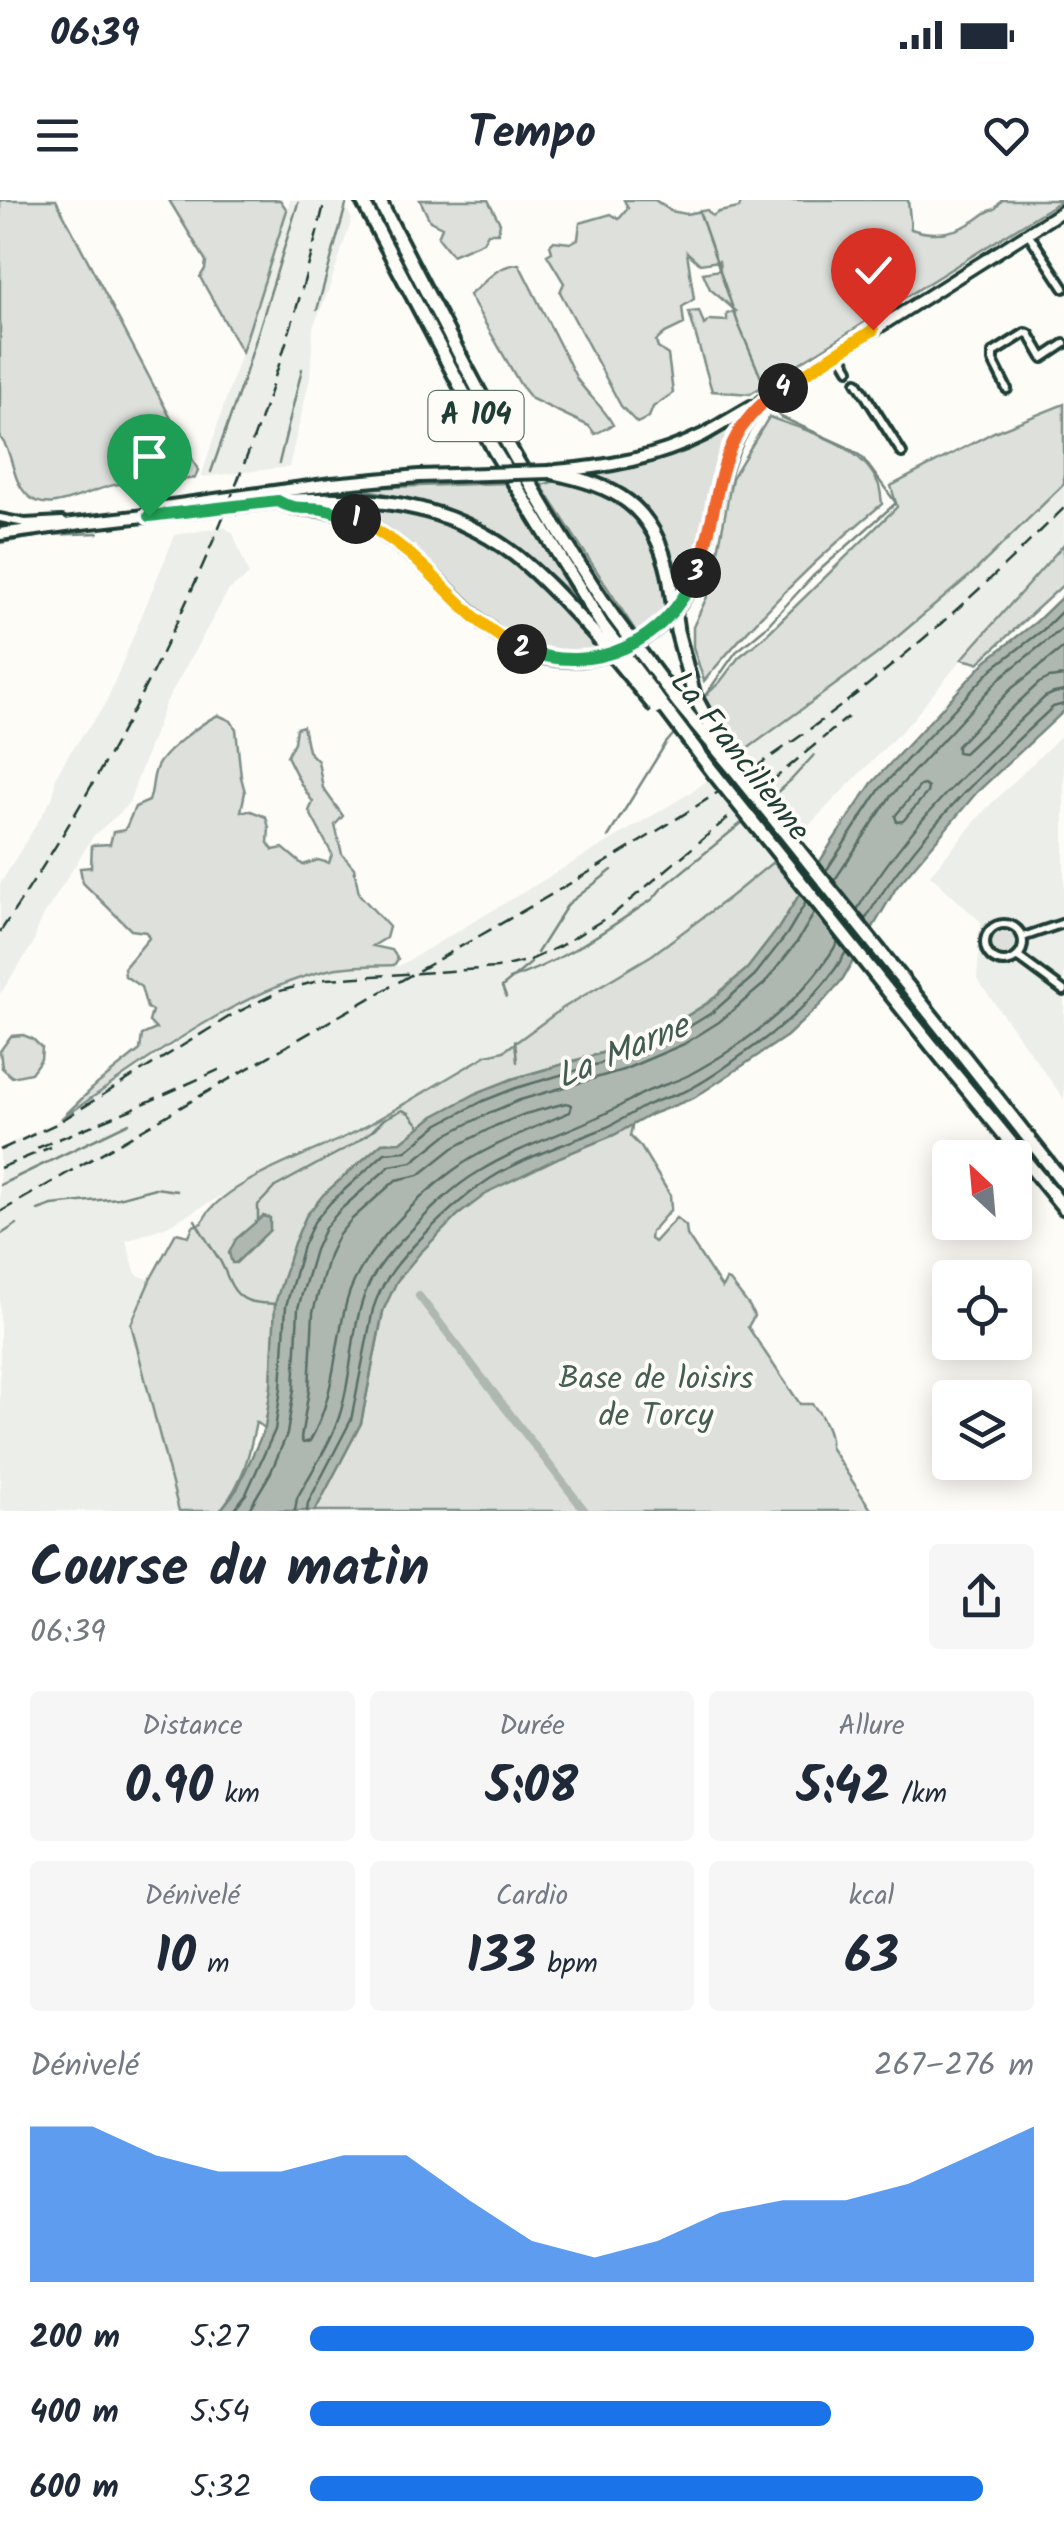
<!DOCTYPE html>
<html lang="fr">
<meta charset="utf-8">
<style>
:root{--surface:#fff;--page:#f6f6f7;--text:#1f2937;--muted:#747a83;--accent:#1a73e8}
body{margin:0;font-family:Kalam,sans-serif;background:var(--page);color:var(--text);height:100vh;display:flex;flex-direction:column;font-size:38px;white-space:nowrap}
*{box-sizing:border-box;margin:0}
p{font-size:32px;color:var(--muted)}
.icon{flex:none;width:55px;height:55px;fill:none;stroke:currentColor;stroke-width:2;stroke-linecap:round;stroke-linejoin:round}
.map{position:relative;height:1311px;overflow:hidden}
.sheet{display:flex;flex-direction:column;background:var(--surface);flex:1}
.sheet>*{flex:none}
.needle{width:65px;rotate:334deg}
.controls{position:absolute;left:932px;top:940px;display:grid;gap:20px}
.controls a{display:grid;place-items:center;width:100px;height:100px;border-radius:10px;background:var(--surface);box-shadow:0 5px 25px #0003;font-size:50px}
.pin{position:absolute;display:grid;place-items:center;width:85px;height:85px;color:#fff;margin:-102px -42px;border-radius:50% 50% 50% 0;rotate:-45deg;box-shadow:0 0 10px #0007}
.pin .icon{rotate:45deg}
.km{position:absolute;width:50px;height:50px;margin:-25px;border-radius:50%;background:#222;color:#fff;font-size:28px;line-height:50px;text-align:center}
.round{display:grid;place-items:center;flex:none;width:105px;height:105px;border-radius:10px;background:var(--page)}
.headline{display:flex;align-items:center;justify-content:space-between;height:170px;padding:0 30px}
h1{font-size:55px;font-weight:800;line-height:75px}
.stats{display:grid;grid-template-columns:repeat(3,1fr);gap:15px;height:170px;padding:10px 30px}
.stats div{display:grid;align-content:center;border-radius:10px;background:var(--page);text-align:center}
.stats b{font-size:50px;font-weight:800}
.stats small{font-size:28px;font-weight:400}
.stats p{font-size:28px}
.chart{height:280px;padding:20px 30px}
.chart p{display:flex;justify-content:space-between}
.chart svg{width:100%;height:180px;margin-top:10px;fill:var(--accent);opacity:.7}
ul{padding:0 30px;list-style:none;font-size:32px}
li{display:grid;grid-template-columns:160px 120px 1fr;align-items:center;height:75px}
li i{height:25px;border-radius:12px;background:var(--accent)}
.status{display:flex;justify-content:space-between;align-items:center;height:70px;padding:0 50px;background:var(--surface);direction:ltr}
.status svg{height:28px;fill:currentColor}
header{display:flex;justify-content:space-between;align-items:center;height:130px;padding:0 30px;background:var(--surface);font-size:45px;font-weight:800}
.map>svg:first-child{display:block}
.built{fill:#eceee9}
.green{fill:#dde0db;stroke:#7e8e88;stroke-width:2.5}
.water{fill:#aeb8b1;stroke:#75877f;stroke-width:2.5}
.lines{fill:none;stroke-linecap:round;stroke-linejoin:round}
.shore{stroke:#586e66;stroke-width:2.5}
.stream{stroke:#75877f;stroke-width:2.5}
.canal{stroke:#aeb8b1;stroke-width:8}
.minor-casing{stroke:#1f3d34;stroke-width:14}
.secondary-casing{stroke:#1f3d34;stroke-width:16}
.primary-casing{stroke:#1f3d34;stroke-width:18}
.motorway-casing{stroke:#1f3d34;stroke-width:19}
.minor{stroke:#fdfcf7;stroke-width:6}
.secondary{stroke:#fdfcf7;stroke-width:9}
.primary{stroke:#fdfcf7;stroke-width:10}
.motorway{stroke:#fdfcf7;stroke-width:11}
.rail{stroke:#1f3d34;stroke-width:2.5;stroke-dasharray:15 8;stroke-linecap:butt}
.primary-bridge-casing{stroke:#1f3d34;stroke-width:18;stroke-linecap:butt}
.motorway-bridge-casing{stroke:#1f3d34;stroke-width:19;stroke-linecap:butt}
.primary-bridge{stroke:#fdfcf7;stroke-width:10}
.motorway-bridge{stroke:#fdfcf7;stroke-width:11}
.split-1-casing{stroke:#fff;stroke-width:20}
.split-2-casing{stroke:#fff;stroke-width:20}
.split-3-casing{stroke:#fff;stroke-width:20}
.split-4-casing{stroke:#fff;stroke-width:20}
.split-5-casing{stroke:#fff;stroke-width:20}
.split-1{stroke:#22a559;stroke-width:12}
.split-2{stroke:#f5b400;stroke-width:12}
.split-3{stroke:#22a559;stroke-width:12}
.split-4{stroke:#f0652b;stroke-width:12}
.split-5{stroke:#f5b400;stroke-width:12}
.labels{text-anchor:middle;dominant-baseline:central;stroke-width:8;stroke-linejoin:round;paint-order:stroke}
.shield{fill:#fdfcf7;stroke:#62766e;stroke-width:2.5}
.shield-label{font-size:30px;font-weight:bold;fill:#1f3d34}
.street-label{font-size:32px;fill:#1f3d34;stroke:#fdfcf7}
.park-label{font-size:32px;fill:#455e55;stroke:#fdfcf7}
.water-label{font-size:35px;font-style:italic;fill:#435c53;stroke:#fdfcf7}
</style>
<div class="status"><b>06:39</b><svg viewBox="0 0 49 12"><path d="M0 12V9h3v3zM5 12V6h3v6zM10 12V3h3v9zM15 12V0h3v12zM26 1h20v11H26zM47 4h2v5h-2z"/></svg></div>
<header><svg class="icon" aria-label="menu" viewBox="0 0 24 24"><path d="M4 6h16M4 12h16M4 18h16"/></svg>Tempo<svg class="icon" aria-label="heart" viewBox="0 0 24 24"><path d="M12 20l-8-8c-3-5 5-10 8-4 3-6 11-1 8 4z"/></svg></header>
<div class="map">
<svg width="1064" height="1311" viewBox="0 0 1064 1311">
<rect width="100%" height="100%" fill="#fdfcf7"/>
<filter id="ink" filterUnits="userSpaceOnUse"><feTurbulence type="fractalNoise" baseFrequency=".01" numOctaves="2"/><feDisplacementMap in="SourceGraphic" scale="20" xChannelSelector="R" yChannelSelector="G"/><feConvolveMatrix kernelMatrix="1 2 1 2 8 2 1 2 1" color-interpolation-filters="sRGB"/></filter>
<g filter="url(#ink)">
<!-- built -->
<path class="built" d="M 290,0 L 342,0 L 352,19 L 326,97 L 313,127 L 310,178 L 289,267 L 201,277 Z
M 1064,284 L 1064,344 L 962,459 L 911,521 L 773,662 L 730,697 L 652,755 L 563,808 L 504,851 L 486,856 L 355,932 L 271,969 L 167,1026 L 126,1041 L 136,1074 L 150,1080 L 131,1124 L 179,1311 L 0,1311 L 0,948 L 61,919 L 209,822 L 246,801 L 290,781 L 337,768 L 399,766 L 692,592 L 876,455 L 974,372 Z
M 224,327 L 233,333 L 249,375 L 228,391 L 165,504 L 129,602 L 121,612 L 94,635 L 40,721 L 33,744 L 0,794 L 0,684 L 53,597 L 56,576 L 69,554 L 105,505 L 175,335 Z
M 1064,533 L 1064,899 L 977,779 L 981,722 L 930,675 L 985,610 Z"/>
<!-- green -->
<path class="green" d="M 0,0 L 56,0 L 198,270 L 195,278 L 140,286 C 105,272 54,324 26,294 C 11,278 14,254 0,237 Z
M 169,0 L 280,0 L 287,10 L 242,152 L 200,77 L 205,69 L 206,61 Z
M 420,0 L 488,0 L 500,23 L 498,33 L 488,33 L 483,42 L 452,55 L 438,37 L 442,27 L 430,21 Z
M 624,0 L 655,0 L 671,11 L 686,14 L 707,10 L 712,16 L 719,12 L 739,8 L 742,0 L 908,0 L 911,29 C 932,36 954,34 974,21 C 983,16 985,11 995,9 L 1002,0 L 1062,0 L 750,194 L 712,191 L 689,112 L 699,111 L 704,125 L 710,120 L 727,121 L 727,114 L 736,111 L 710,89 L 703,73 L 720,70 L 719,61 L 700,64 L 687,52 L 694,99 L 682,107 L 684,124 L 665,133 L 656,141 L 658,148 L 668,155 L 673,193 L 653,207 L 649,217 L 637,223 L 621,206 L 560,92 L 564,83 L 547,55 L 552,52 L 550,45 L 554,41 L 570,43 L 578,39 L 580,23 L 611,14 L 619,19 L 628,8 Z
M 519,64 L 577,179 C 588,196 604,207 613,225 L 595,234 L 589,226 L 532,199 L 520,184 L 469,95 C 488,81 494,66 519,64 Z
M 1064,204 L 1064,284 L 974,372 L 876,455 L 739,555 L 704,497 L 720,482 L 739,457 L 763,438 L 897,307 L 891,286 L 994,232 Z
M 769,217 C 806,231 858,242 877,281 C 881,288 881,297 882,304 C 818,356 757,417 704,481 L 693,447 L 693,427 L 711,388 L 732,278 Z
M 733,225 L 737,225 C 731,237 724,249 721,261 C 708,306 705,358 679,398 C 674,354 659,310 619,287 C 608,280 593,276 581,272 C 643,266 678,253 733,225 Z
M 556,281 C 582,283 609,291 629,308 C 653,327 661,365 665,394 C 666,399 668,404 667,409 C 665,421 647,430 638,435 L 541,285 Z
M 506,283 L 574,397 C 556,381 539,364 520,349 C 473,312 416,300 359,288 Z
M 339,303 C 396,307 452,317 501,349 C 539,375 573,419 606,452 L 554,454 L 524,445 L 496,429 L 417,355 L 342,309 Z
M 1064,344 L 1064,384 L 978,463 L 962,459 Z
M 218,515 L 231,521 L 236,529 L 241,577 L 245,592 L 241,611 L 251,611 L 266,617 L 269,628 L 268,643 L 273,650 L 283,648 L 303,665 L 318,660 L 329,663 L 332,654 L 309,611 L 313,602 L 301,584 L 287,556 L 294,542 L 296,528 L 303,526 L 308,551 L 318,561 L 323,588 L 343,616 L 335,625 L 342,654 L 354,668 L 359,694 L 389,727 L 386,738 L 373,746 L 392,750 L 398,759 L 394,765 C 374,766 352,765 332,769 C 235,791 142,864 61,919 L 95,886 L 140,850 L 142,835 L 156,829 L 149,822 L 152,811 L 147,808 L 141,787 L 125,776 L 124,768 L 149,738 L 146,732 L 131,730 L 83,683 L 80,668 L 91,667 L 92,645 L 110,644 L 113,632 L 125,630 L 135,607 L 149,601 C 153,590 152,579 156,569 C 161,553 203,522 218,515 Z
M 773,662 L 800,694 L 778,729 L 747,769 L 707,803 L 674,824 L 615,849 L 512,879 L 434,916 L 401,942 L 382,943 L 323,995 L 285,1077 L 276,1104 L 271,1187 L 265,1228 L 256,1222 C 248,1260 244,1280 220,1311 L 179,1311 L 131,1124 L 150,1080 L 176,1033 L 189,1036 L 193,1026 L 202,1023 C 218,982 321,951 359,930 C 402,906 444,880 487,855 L 504,851 L 563,808 L 652,755 L 730,697 Z
M991 743a14 14 0 1 1 28 0a14 14 0 1 1-28 0Z
M 23,835 L 33,839 L 42,848 L 41,859 L 31,873 L 12,877 L 2,868 L 0,851 L 11,836 Z
M 629,923 L 632,927 L 630,936 L 641,947 L 670,995 L 671,1009 L 651,1032 L 650,1039 L 654,1042 L 676,1018 L 686,1026 L 687,1035 L 722,1088 L 726,1080 L 730,1081 L 750,1107 L 754,1116 L 748,1127 L 800,1204 L 812,1204 C 822,1215 832,1233 830,1247 L 872,1311 L 315,1311 L 361,1223 L 388,1087 L 462,1005 L 536,963 Z"/>
<!-- water -->
<path class="water" d="M 1064,395 L 1064,511 L 977,592 L 896,688 L 842,780 L 821,804 L 787,836 L 694,898 L 652,914 L 614,935 L 560,957 L 490,991 L 458,1015 L 420,1053 L 397,1081 L 383,1111 L 361,1223 L 315,1311 L 220,1311 L 237,1289 L 265,1228 L 271,1187 L 275,1104 L 294,1043 L 306,1016 L 323,995 L 382,943 L 401,942 L 434,916 L 479,892 L 512,879 L 616,849 L 674,824 L 708,803 L 747,769 L 778,729 L 832,642 L 872,583 L 987,460 L 1036,422 Z
M 263,1016 L 270,1018 L 270,1030 L 236,1063 L 232,1063 L 229,1053 L 236,1039 Z"/>
<g class="lines">
<!-- shore -->
<path class="shore" d="M 1064,447 L 1011,489 L 957,546 L 957,552 L 964,553 L 1039,483 L 1049,478 L 1064,476
M 924,585 L 928,588 L 927,593 L 903,621 L 897,622 L 895,616 L 920,586 Z
M 826,671 L 880,589 L 926,539 L 993,468 L 1043,430 L 1064,409
M 834,681 L 890,597 L 1001,477 L 1064,427
M 857,710 C 905,628 976,561 1045,497 L 1054,493 L 1064,491
M 865,720 C 914,638 983,571 1053,507 L 1064,504
M 566,903 L 572,905 L 570,912 C 537,926 503,940 472,958 C 429,983 360,1052 347,1100 C 334,1148 335,1197 310,1241 L 303,1243 L 301,1238 L 309,1190 L 313,1112 L 329,1055 L 338,1036 L 351,1020 L 396,980 L 419,975 L 453,948 L 495,926 L 525,914 Z
M 233,1311 L 246,1294 L 275,1230 L 281,1188 L 286,1106 L 303,1046 L 314,1022 L 331,1002 L 385,953 L 406,951 L 439,924 L 483,901 L 516,888 L 619,858 L 679,833 L 713,812 L 755,775 L 787,734 L 806,702
M 248,1311 L 271,1272 L 287,1234 L 294,1189 L 298,1108 L 315,1050 L 325,1028 L 340,1010 L 390,966 L 412,962 L 446,935 L 489,913 L 520,900 L 623,870 L 684,844 L 719,822 L 764,784 L 797,742 L 815,712
M 295,1311 L 297,1298 C 311,1272 330,1245 339,1217 C 353,1176 350,1131 366,1091 C 374,1070 391,1051 406,1036 C 428,1012 452,987 480,971 C 519,947 563,934 604,914 C 618,908 631,899 644,893 C 658,886 673,883 687,876 C 747,844 803,800 838,742
M 307,1311 L 308,1303 L 351,1220 L 373,1109 C 382,1080 402,1057 424,1035 C 442,1017 460,1000 481,985 C 517,959 564,945 605,928 C 619,922 632,913 645,906 C 659,899 674,896 688,890 C 706,881 723,869 739,857 C 782,828 820,797 846,752"/>
<!-- stream -->
<path class="stream" d="M 699,11 L 738,123 L 762,180
M 317,110 L 346,5
M 279,263 L 302,169
M 211,272 L 245,175 L 298,3
M 0,343 L 46,335 L 98,333
M 702,500 L 736,452 L 765,428 L 813,376 L 896,303 L 862,257 L 847,247 L 781,217 L 773,203
M 765,603 L 792,579 L 814,555
M 608,637 L 666,543 L 678,529
M 537,753 L 568,704 L 612,670
M 509,779 C 562,762 607,729 653,699 L 661,689 L 744,621
M 506,797 L 502,787 L 531,763
M 515,841 L 517,862
M 0,985 L 129,923
M 38,1010 L 52,1005 L 118,998 L 155,988 L 177,991
M 195,1020 C 202,1033 209,1044 217,1056 C 227,1069 228,1089 243,1098 C 252,1104 266,1103 276,1104
M 258,1020 L 258,1005 L 275,987 L 354,944 L 372,931 L 384,919 L 402,910 L 409,913 L 419,925
M 0,1035 L 17,1024"/>
<!-- canal -->
<path class="canal" d="M 419,1096 L 585,1311"/>
<defs>
<path id="minor" d="M 1028,33 L 1064,88
M 839,152 L 849,169
M 857,182 L 902,253
M 1007,189 L 993,161 L 993,153 L 1025,133 L 1029,134 L 1043,158 L 1064,144
M 0,318 L 25,323 L 62,321
M985 743a19 19 0 1 1 38 0a19 19 0 1 1-38 0Z
M 1023,737 L 1064,723
M 1018,757 L 1064,791"/>
<path id="secondary" d="M 761,202 L 1064,10"/>
<path id="primary" d="M 556,271 C 608,267 656,258 703,235 C 719,226 735,216 751,207
M 157,308 L 332,284 L 419,276
M 0,334 L 73,324 L 278,301 C 295,312 317,307 336,312 C 351,315 365,323 378,331 C 462,381 501,494 620,450 C 650,439 678,413 691,384 C 720,320 712,257 761,202"/>
<path id="motorway" d="M 362,0 L 494,250 L 602,425
M 379,0 C 452,141 523,284 613,416
M 550,272 C 616,286 653,304 669,375
M 278,301 C 364,295 444,300 515,355 C 544,378 568,406 593,432
M 947,835 L 1064,983
M 932,846 L 1064,1008"/>
</defs>
<!-- minor casing -->
<use href="#minor" class="minor-casing"/>
<!-- secondary casing -->
<use href="#secondary" class="secondary-casing"/>
<!-- primary casing -->
<use href="#primary" class="primary-casing"/>
<!-- motorway casing -->
<use href="#motorway" class="motorway-casing"/>
<!-- minor -->
<use href="#minor" class="minor"/>
<!-- secondary -->
<use href="#secondary" class="secondary"/>
<!-- primary -->
<use href="#primary" class="primary"/>
<!-- motorway -->
<use href="#motorway" class="motorway"/>
<!-- rail -->
<path class="rail" d="M 0,732 C 150,511 264,260 325,0
M 37,948 L 132,909 L 225,867
M 0,950 L 56,924 L 232,815 L 280,791 L 326,779 L 497,768 L 530,760 L 560,746 L 616,712 L 848,517
M 0,968 L 51,947
M 0,1012 C 125,940 249,867 374,796 C 512,717 652,640 782,549 C 884,478 976,395 1064,308"/>
<defs>
<path id="primary-bridge" d="M 419,276 L 550,272"/>
<path id="motorway-bridge" d="M 669,375 L 677,431 L 694,495 L 714,532 L 733,556 L 735,564
M 613,416 L 679,504 L 737,573 L 947,835
M 602,425 L 713,572 L 932,846
M 593,432 L 656,508"/>
</defs>
<!-- primary-bridge casing -->
<use href="#primary-bridge" class="primary-bridge-casing"/>
<!-- motorway-bridge casing -->
<use href="#motorway-bridge" class="motorway-bridge-casing"/>
<!-- primary-bridge -->
<use href="#primary-bridge" class="primary-bridge"/>
<!-- motorway-bridge -->
<use href="#motorway-bridge" class="motorway-bridge"/>
</g>
</g>
<g class="lines" filter="url(#ink)">
<defs>
<path id="split-1" d="M 149,316 L 278,301 C 292,310 306,307 322,309 C 334,311 345,315 356,319"/>
<path id="split-2" d="M 356,319 C 382,332 406,349 426,369 C 456,399 483,431 522,449"/>
<path id="split-3" d="M 522,449 C 593,478 667,442 696,373"/>
<path id="split-4" d="M 696,373 C 725,301 708,236 783,188"/>
<path id="split-5" d="M 783,188 L 873,130"/>
</defs>
<!-- split-1 casing -->
<use href="#split-1" class="split-1-casing"/>
<!-- split-2 casing -->
<use href="#split-2" class="split-2-casing"/>
<!-- split-3 casing -->
<use href="#split-3" class="split-3-casing"/>
<!-- split-4 casing -->
<use href="#split-4" class="split-4-casing"/>
<!-- split-5 casing -->
<use href="#split-5" class="split-5-casing"/>
<!-- split-1 -->
<use href="#split-1" class="split-1"/>
<!-- split-2 -->
<use href="#split-2" class="split-2"/>
<!-- split-3 -->
<use href="#split-3" class="split-3"/>
<!-- split-4 -->
<use href="#split-4" class="split-4"/>
<!-- split-5 -->
<use href="#split-5" class="split-5"/>
</g>
<g class="labels">
<!-- shield labels -->
<rect class="shield" x="428.5" y="191" width="95" height="50" rx="8"/>
<g class="shield-label">
<text x="476" y="216">A 104</text>
</g>
<!-- street labels -->
<g class="street-label">
<text transform="translate(739 557) rotate(52)">La Francilienne</text>
</g>
<!-- park labels -->
<g class="park-label">
<text x="656" y="1179">Base de loisirs<tspan x="656" dy="37">de Torcy</tspan></text>
</g>
<!-- water labels -->
<g class="water-label">
<text transform="translate(623 853) rotate(-23)">La Marne</text>
</g>
</g>
</svg>
<div class="controls">
<a><svg class="needle" viewBox="-14 -14 28 28"><path d="M0-13l5 13h-10z" fill="#e53935"/><path d="M0 13l5-13h-10z" fill="#747a83"/></svg></a>
<a><svg class="icon" aria-label="locate" viewBox="0 0 24 24"><circle cx="12" cy="12" r="6"/><path d="M12 2v4M12 18v4M2 12h4M18 12h4"/></svg></a>
<a><svg class="icon" aria-label="layers" viewBox="0 0 24 24"><path d="M12 4l9 5-9 5-9-5zM3 14l9 5 9-5"/></svg></a>
</div>
<div class="pin" style="left:149px;top:316px;background:#1e9e55"><svg class="icon" aria-label="arrive" viewBox="0 0 24 24"><path d="M6 21V4h12l-3 4 3 4H6"/></svg></div>
<div class="pin" style="left:873px;top:130px;background:#d93025"><svg class="icon" aria-label="check" viewBox="0 0 24 24"><path d="M5 12l5 5 9-10"/></svg></div>
<b class="km" style="left:356px;top:319px">1</b>
<b class="km" style="left:522px;top:449px">2</b>
<b class="km" style="left:696px;top:373px">3</b>
<b class="km" style="left:783px;top:188px">4</b>
</div>
<section class="sheet">
<div class="headline"><div><h1>Course du matin</h1><p>06:39</p></div><a class="round"><svg class="icon" aria-label="share" viewBox="0 0 24 24"><path d="M12 15V3M7 8l5-5 5 5M5 13v7h14v-7"/></svg></a></div>
<div class="stats">
<div><p>Distance</p><b>0.90<small> km</small></b></div>
<div><p>Durée</p><b>5:08</b></div>
<div><p>Allure</p><b>5:42<small> /km</small></b></div>
</div>
<div class="stats">
<div><p>Dénivelé</p><b>10<small> m</small></b></div>
<div><p>Cardio</p><b>133<small> bpm</small></b></div>
<div><p>kcal</p><b>63</b></div>
</div>
<div class="chart"><p><span>Dénivelé</span>267–276 m</p>
<svg viewBox="0 0 160 44" preserveAspectRatio="none"><path d="M0 44V6L10 6L20 13L30 17L40 17L50 13L60 13L70 24L80 34L90 38L100 34L110 27L120 24L130 24L140 20L150 13L160 6V44z"/></svg>
</div>
<ul>
<li><b>200 m</b>5:27<i style="width:100%"></i></li>
<li><b>400 m</b>5:54<i style="width:72%"></i></li>
<li><b>600 m</b>5:32<i style="width:93%"></i></li>
</ul>
</section>
